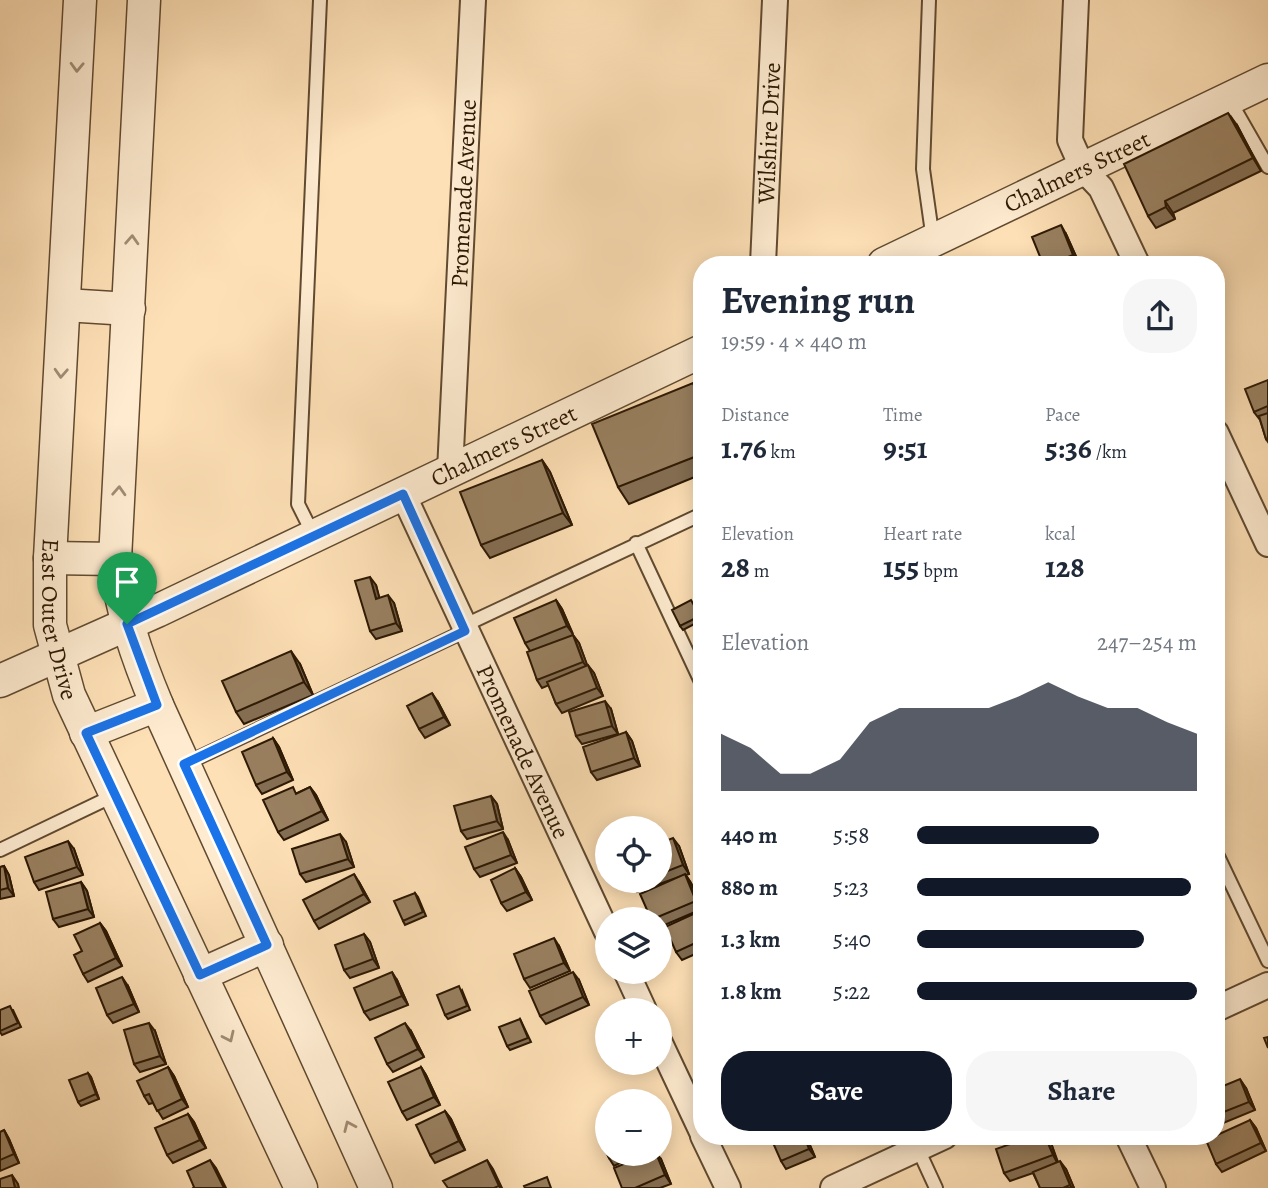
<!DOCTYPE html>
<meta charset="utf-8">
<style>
:root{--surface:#fff;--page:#f6f6f7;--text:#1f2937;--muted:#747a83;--accent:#111827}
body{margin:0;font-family:Alegreya,serif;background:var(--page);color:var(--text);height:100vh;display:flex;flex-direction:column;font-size:26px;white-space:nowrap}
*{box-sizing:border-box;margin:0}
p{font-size:23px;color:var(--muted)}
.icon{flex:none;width:38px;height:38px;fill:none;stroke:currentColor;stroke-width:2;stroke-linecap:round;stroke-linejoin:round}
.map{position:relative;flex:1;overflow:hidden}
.panel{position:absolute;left:693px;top:256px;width:532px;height:889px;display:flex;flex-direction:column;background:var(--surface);border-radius:28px;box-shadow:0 4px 18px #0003}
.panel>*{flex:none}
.controls{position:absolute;left:595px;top:816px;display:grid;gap:14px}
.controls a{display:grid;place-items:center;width:77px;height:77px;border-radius:50%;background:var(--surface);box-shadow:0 4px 18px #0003;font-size:35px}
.pin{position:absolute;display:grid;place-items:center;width:60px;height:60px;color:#fff;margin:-72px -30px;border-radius:50% 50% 50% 0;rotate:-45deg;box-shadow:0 0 7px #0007}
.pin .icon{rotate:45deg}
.round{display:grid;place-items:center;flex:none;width:74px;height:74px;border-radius:28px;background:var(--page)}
.headline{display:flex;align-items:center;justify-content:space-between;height:119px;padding:0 28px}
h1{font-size:38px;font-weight:600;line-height:52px}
.metrics{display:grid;grid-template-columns:repeat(3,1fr);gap:10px;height:119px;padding:7px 28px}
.metrics div{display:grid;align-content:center}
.metrics b{font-size:30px;font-weight:600}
.metrics small{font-size:19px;font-weight:400}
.metrics p{font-size:19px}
.chart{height:196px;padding:14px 28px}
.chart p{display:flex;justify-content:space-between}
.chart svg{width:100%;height:126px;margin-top:7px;fill:var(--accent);opacity:.7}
.action{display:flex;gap:14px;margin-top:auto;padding:14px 28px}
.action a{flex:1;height:80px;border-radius:28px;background:var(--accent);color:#fff;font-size:28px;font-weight:600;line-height:80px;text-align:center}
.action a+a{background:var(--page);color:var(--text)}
ul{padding:0 28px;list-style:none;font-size:23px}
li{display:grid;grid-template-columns:112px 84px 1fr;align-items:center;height:52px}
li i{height:18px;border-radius:9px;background:var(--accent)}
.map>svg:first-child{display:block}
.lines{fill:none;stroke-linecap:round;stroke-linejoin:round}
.service-casing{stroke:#604a30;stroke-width:16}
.minor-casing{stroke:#604a30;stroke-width:28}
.tertiary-casing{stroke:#604a30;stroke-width:35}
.service{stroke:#feebd0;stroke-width:12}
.minor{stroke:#feebd0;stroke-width:24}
.tertiary{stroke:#feebd0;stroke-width:32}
.wall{fill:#846e53;stroke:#2c1803;stroke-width:2}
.shaded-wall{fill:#6b5a43;stroke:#2c1803;stroke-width:2}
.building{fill:#998060;stroke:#2c1803;stroke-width:2}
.oneway{stroke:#a08c74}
.route-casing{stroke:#fff;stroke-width:14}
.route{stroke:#1a73e8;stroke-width:9}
.labels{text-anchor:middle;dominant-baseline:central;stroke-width:6;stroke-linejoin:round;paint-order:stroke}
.street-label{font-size:24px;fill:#2c1803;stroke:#feebd0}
</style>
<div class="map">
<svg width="1268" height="1188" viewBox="0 0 1268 1188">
<rect width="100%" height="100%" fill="#fee0b6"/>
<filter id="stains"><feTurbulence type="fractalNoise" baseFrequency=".00286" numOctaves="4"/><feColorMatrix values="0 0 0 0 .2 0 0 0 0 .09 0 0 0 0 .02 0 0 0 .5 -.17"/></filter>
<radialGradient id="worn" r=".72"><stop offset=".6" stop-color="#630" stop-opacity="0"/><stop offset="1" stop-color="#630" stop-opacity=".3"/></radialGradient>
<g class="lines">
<defs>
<path id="service" d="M 929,0 L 923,169 L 933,240
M 1229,99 L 1268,167
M 313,534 L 298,504 L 320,0
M 636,543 L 702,684
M 463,626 L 702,514
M 185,764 L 465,631
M 0,850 L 115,795
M 1216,852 L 1268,961
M 912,1136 L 936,1188"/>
<g id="minor">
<path d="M 1076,0 L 1070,140 L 1083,169 L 1101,188 L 1137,264"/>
<path id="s1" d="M 763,264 L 775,0"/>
<path d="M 1216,433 L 1268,544"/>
<path id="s2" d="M 450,471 L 473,0"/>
<path id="s3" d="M 403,494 L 607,932"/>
<path d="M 626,971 L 644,1010"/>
<path d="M 1216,1009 L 1268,985"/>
<path d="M 660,1043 L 702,1132"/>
<path d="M 703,1136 L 728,1188"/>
<path d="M 1128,1136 L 1153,1188"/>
<path d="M 833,1188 L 945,1136"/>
</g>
<g id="tertiary">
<path id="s4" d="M 80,0 L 50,558 L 50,625 L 69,695 L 301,1188"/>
<path d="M 144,0 L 115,559 C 121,611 137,657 157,705 L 376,1188"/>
<path id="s5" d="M 884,264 L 1268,80"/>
<path d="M 65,305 L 129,309"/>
<path d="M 50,558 L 115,559"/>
<path id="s6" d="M 0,681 L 157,611 L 702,351"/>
<path d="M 86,733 L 157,705"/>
<path d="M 200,975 L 267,945"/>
</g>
</defs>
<!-- service casing -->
<use href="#service" class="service-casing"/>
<!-- minor casing -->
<use href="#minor" class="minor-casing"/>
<!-- tertiary casing -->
<use href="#tertiary" class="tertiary-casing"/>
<!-- service -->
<use href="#service" class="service"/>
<!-- minor -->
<use href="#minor" class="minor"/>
<!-- tertiary -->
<use href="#tertiary" class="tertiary"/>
</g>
<!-- wall -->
<path class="wall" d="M 1237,125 L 1261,171 L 1173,213 L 1175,219 L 1156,228 L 1148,216 Z
M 1066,234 L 1079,263 L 1076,264 L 1043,264 Z
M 1268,380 L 1268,442 L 1266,439 L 1260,420 L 1254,412 Z
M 702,395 L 702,474 L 629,504 L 618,487 Z
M 542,460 L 550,472 L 572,525 L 490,558 L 481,545 Z
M 376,585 L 379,598 L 394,603 L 402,631 L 376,639 L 370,631 Z
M 556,600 L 562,609 L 573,635 L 579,643 L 587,665 L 594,673 L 603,696 L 562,713 L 556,704 L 549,685 L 542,688 L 537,680 L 530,651 L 525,643 Z
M 694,604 L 702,620 L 683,630 L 680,626 Z
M 300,664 L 313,695 L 244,724 L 236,712 Z
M 438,702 L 450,725 L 425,738 L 419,729 Z
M 611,709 L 618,734 L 582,744 L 576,736 Z
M 626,732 L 632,741 L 640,766 L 597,780 L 591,772 Z
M 273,738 L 279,747 L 293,780 L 262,794 L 256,785 Z
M 310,787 L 316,795 L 328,820 L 284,840 L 278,832 L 297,793 Z
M 491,796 L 497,804 L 503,829 L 467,839 L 461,831 Z
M 508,840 L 517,863 L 480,877 L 474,869 Z
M 346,842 L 354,867 L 306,882 L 300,874 Z
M 660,843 L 679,846 L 689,874 L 686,875 L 691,883 L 702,908 L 702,909 L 660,927 L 660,919 L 651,919 L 679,877 L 637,892 L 630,880 L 660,880 Z
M 74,849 L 83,875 L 39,890 L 34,882 Z
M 4,866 L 9,875 L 14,896 L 0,899 L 0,867 Z
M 515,868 L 521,877 L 532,900 L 507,911 L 501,903 Z
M 81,882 L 87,891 L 94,917 L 59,927 L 53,919 Z
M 359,882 L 370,902 L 319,929 L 314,921 Z
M 415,893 L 418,897 L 426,916 L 405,925 L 403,921 Z
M 702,910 L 702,951 L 682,960 L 676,952 Z
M 100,923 L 106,931 L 122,966 L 88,982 L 83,974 L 82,951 Z
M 364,934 L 370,942 L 379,968 L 350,978 L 344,970 Z
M 559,946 L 570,971 L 530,988 L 524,979 Z
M 397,980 L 408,1005 L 370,1020 L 364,1012 Z
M 579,980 L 589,1005 L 546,1024 L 540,1016 Z
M 128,986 L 139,1012 L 113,1023 L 107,1015 Z
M 462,990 L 470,1010 L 448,1019 L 445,1015 Z
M 0,1010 L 13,1010 L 21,1027 L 2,1035 L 0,1032 Z
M 520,1019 L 531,1042 L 510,1050 L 507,1046 Z
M 155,1031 L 166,1064 L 140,1072 L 134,1064 Z
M 411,1031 L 424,1057 L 393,1072 L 387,1064 Z
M 168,1067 L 174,1076 L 188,1107 L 163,1119 L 153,1103 L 149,1104 L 144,1096 Z
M 421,1067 L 426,1075 L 440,1105 L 407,1120 L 402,1112 Z
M 1216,1069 L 1224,1086 L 1246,1088 L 1255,1110 L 1216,1126 Z
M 88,1073 L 91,1077 L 99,1099 L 81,1106 L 78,1102 Z
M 445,1111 L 451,1119 L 465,1150 L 435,1163 L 430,1155 Z
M 188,1114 L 194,1122 L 206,1148 L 173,1163 L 167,1155 Z
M 1250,1120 L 1256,1128 L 1266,1151 L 1222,1172 L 1216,1164 Z
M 4,1130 L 9,1139 L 19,1163 L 0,1171 L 0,1132 Z
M 806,1136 L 815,1157 L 786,1169 L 781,1161 Z
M 1050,1140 L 1058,1162 L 1066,1169 L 1074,1188 L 1040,1188 L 1033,1173 L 1010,1181 L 1004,1173 Z
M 607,1153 L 640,1153 L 614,1166 L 609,1158 Z
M 661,1159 L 671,1184 L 660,1188 L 622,1188 Z"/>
<!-- shaded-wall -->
<path class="shaded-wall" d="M 1228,113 L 1237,125 L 1261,171 L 1253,158 Z
M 1165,201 L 1173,213 L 1175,219 L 1166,207 Z
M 1061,225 L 1066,234 L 1079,263 L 1073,255 Z
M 693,383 L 702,395 L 702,405 Z
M 542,460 L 550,472 L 572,525 L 563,513 Z
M 370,577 L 376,585 L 382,607 L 376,599 Z
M 388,595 L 394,603 L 402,631 L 396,623 Z
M 556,600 L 562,609 L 573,634 L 567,626 Z
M 573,635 L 579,643 L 589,670 L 583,662 Z
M 291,651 L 300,664 L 313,695 L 304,682 Z
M 588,665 L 594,673 L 603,696 L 597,688 Z
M 432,693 L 438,702 L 450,725 L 444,717 Z
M 605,701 L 611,709 L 618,734 L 612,726 Z
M 626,732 L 632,741 L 640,766 L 634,758 Z
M 273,738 L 279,747 L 293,780 L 287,772 Z
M 310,787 L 316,795 L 328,820 L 322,811 Z
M 491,796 L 497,804 L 503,829 L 497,821 Z
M 503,832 L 508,840 L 517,863 L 511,855 Z
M 340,834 L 346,842 L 354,867 L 348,859 Z
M 673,838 L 679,846 L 689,874 L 683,865 Z
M 68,841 L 74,849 L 83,875 L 77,867 Z
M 4,866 L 9,875 L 14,896 L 8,888 Z
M 515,868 L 521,877 L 532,900 L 526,892 Z
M 354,874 L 359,882 L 370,902 L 364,894 Z
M 685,874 L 691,883 L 702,908 L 696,901 Z
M 81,882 L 87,891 L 94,917 L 88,909 Z
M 100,923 L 106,931 L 122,966 L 116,958 Z
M 364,934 L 370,942 L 379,968 L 373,959 Z
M 554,938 L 559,946 L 570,971 L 564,963 Z
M 392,972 L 397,980 L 408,1005 L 402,996 Z
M 573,972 L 579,980 L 589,1005 L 583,997 Z
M 122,977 L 128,986 L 139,1012 L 134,1004 Z
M 149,1023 L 155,1031 L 166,1064 L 160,1056 Z
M 405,1023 L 411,1031 L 424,1057 L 418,1049 Z
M 168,1067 L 174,1076 L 188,1107 L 182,1099 Z
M 421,1067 L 426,1075 L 440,1105 L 434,1097 Z
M 1216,1069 L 1225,1087 L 1216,1073 Z
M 88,1073 L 91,1077 L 99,1099 L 96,1094 Z
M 1240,1079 L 1246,1088 L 1255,1110 L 1249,1102 Z
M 445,1111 L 451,1119 L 465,1150 L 459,1141 Z
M 188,1114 L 194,1122 L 206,1148 L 200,1140 Z
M 1250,1120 L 1256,1128 L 1266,1151 L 1261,1143 Z
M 4,1130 L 9,1139 L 19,1163 L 14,1154 Z
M 804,1136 L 806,1136 L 815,1157 L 809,1149 Z
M 1045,1136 L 1047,1136 L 1050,1140 L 1058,1164 L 1053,1155 Z
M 656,1153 L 661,1159 L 671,1184 L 665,1175 Z
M 210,1160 L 216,1168 L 226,1188 L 224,1188 Z
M 487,1160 L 493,1169 L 502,1188 L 500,1188 L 499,1186 Z
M 1060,1161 L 1066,1169 L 1074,1188 L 1072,1188 L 1070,1185 Z
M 12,1175 L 18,1184 L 19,1188 L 15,1188 Z"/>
<!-- building -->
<path class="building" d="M 1228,113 L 1253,158 L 1165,201 L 1166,207 L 1148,216 L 1124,164 Z
M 1061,225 L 1073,255 L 1051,264 L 1043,264 L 1032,237 Z
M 1268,380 L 1268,406 L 1254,412 L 1245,389 Z
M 693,383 L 702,405 L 702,454 L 618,487 L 592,424 Z
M 1268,413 L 1268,438 L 1266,439 L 1259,416 Z
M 542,460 L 563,513 L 481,545 L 460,492 Z
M 370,577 L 376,599 L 388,595 L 396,623 L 370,631 L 355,581 Z
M 556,600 L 567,626 L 525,643 L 514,618 Z
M 691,600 L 700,616 L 680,626 L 672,610 Z
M 573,635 L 583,662 L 537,680 L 527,652 Z
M 291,651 L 304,682 L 236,712 L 222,681 Z
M 588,665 L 597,688 L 556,704 L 547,682 Z
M 432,693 L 444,717 L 419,729 L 407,706 Z
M 605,701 L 612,726 L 576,736 L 569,712 Z
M 626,732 L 634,758 L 591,772 L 583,747 Z
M 273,738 L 287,772 L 256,785 L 242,752 Z
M 293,787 L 296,794 L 310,787 L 322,811 L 278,832 L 263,800 Z
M 491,796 L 497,821 L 461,831 L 454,806 Z
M 503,832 L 511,855 L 474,869 L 465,847 Z
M 340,834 L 348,859 L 300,874 L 292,849 Z
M 673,838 L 683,865 L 660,874 L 660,843 Z
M 68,841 L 77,867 L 34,882 L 25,857 Z
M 4,866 L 8,888 L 0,890 L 0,867 Z
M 515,868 L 526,892 L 501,903 L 491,880 Z
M 354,874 L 364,894 L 314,921 L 303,900 Z
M 685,874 L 696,901 L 653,919 L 651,919 L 640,894 Z
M 630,880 L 641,880 L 631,884 Z
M 81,882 L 88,909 L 53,919 L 46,892 Z
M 415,893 L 423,912 L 403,921 L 394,901 Z
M 702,910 L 702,940 L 676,952 L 665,927 Z
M 100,923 L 116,958 L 83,974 L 74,955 L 82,951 L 74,935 Z
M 364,934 L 373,959 L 344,970 L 335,945 Z
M 554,938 L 564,963 L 524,979 L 514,954 Z
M 392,972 L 402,996 L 364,1012 L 354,988 Z
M 573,972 L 583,997 L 540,1016 L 529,991 Z
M 122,977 L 134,1004 L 107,1015 L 96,988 Z
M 459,986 L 467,1006 L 445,1015 L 437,995 Z
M 10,1006 L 18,1023 L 0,1031 L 0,1010 Z
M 520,1019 L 528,1038 L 507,1046 L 499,1027 Z
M 149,1023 L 160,1056 L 134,1064 L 124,1030 Z
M 405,1023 L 418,1049 L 387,1064 L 375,1038 Z
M 1268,1037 L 1268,1048 L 1264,1038 Z
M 168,1067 L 182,1099 L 157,1111 L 149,1094 L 144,1096 L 137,1081 Z
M 421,1067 L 434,1097 L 402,1112 L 388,1082 Z
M 88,1073 L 96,1094 L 78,1102 L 69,1080 Z
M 1240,1079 L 1249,1102 L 1216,1115 L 1216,1089 Z
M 445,1111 L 459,1141 L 430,1155 L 416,1125 Z
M 188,1114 L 200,1140 L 167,1155 L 155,1128 Z
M 1250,1120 L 1261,1143 L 1216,1164 L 1206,1140 Z
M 4,1130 L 14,1154 L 0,1160 L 0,1132 Z
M 607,1130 L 607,1153 L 617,1153 L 609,1158 L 597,1135 Z
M 770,1136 L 804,1136 L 809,1149 L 781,1161 Z
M 1033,1136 L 1045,1136 L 1053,1155 L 1004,1173 L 996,1149 Z
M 650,1153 L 656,1153 L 665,1175 L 635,1188 L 622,1188 L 614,1168 Z
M 210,1160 L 224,1188 L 193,1188 L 194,1187 L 187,1171 Z
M 487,1160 L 499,1186 L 494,1188 L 448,1188 L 443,1181 Z
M 1060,1161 L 1070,1185 L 1063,1188 L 1040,1188 L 1033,1172 Z
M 12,1175 L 15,1188 L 0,1188 L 0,1179 Z
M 547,1177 L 551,1188 L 525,1188 L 524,1186 Z"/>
<!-- one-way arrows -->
<defs><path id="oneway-chevron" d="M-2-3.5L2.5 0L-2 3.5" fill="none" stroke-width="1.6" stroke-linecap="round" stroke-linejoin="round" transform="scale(1.75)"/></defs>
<g class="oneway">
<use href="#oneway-chevron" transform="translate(77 67) rotate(92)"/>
<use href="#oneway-chevron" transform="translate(132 240) rotate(-87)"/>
<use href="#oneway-chevron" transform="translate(61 373) rotate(93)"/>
<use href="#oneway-chevron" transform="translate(119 491) rotate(-87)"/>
<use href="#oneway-chevron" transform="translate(229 1037) rotate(65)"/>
<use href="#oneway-chevron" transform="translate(349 1126) rotate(-114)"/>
</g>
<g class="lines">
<defs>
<path id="route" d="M 403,494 L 465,631 L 184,764 L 267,945 L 200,975 L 86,733 L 157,705 L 127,624 Z"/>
</defs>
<!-- route casing -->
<use href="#route" class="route-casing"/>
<!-- route -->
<use href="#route" class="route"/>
</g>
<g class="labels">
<!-- street labels -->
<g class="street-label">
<text stroke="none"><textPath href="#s1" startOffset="131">Wilshire Drive</textPath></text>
<text stroke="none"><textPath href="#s5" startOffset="214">Chalmers Street</textPath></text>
<text stroke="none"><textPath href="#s2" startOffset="278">Promenade Avenue</textPath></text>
<text stroke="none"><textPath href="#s6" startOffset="556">Chalmers Street</textPath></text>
<text stroke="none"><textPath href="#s4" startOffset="621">East Outer Drive</textPath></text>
<text stroke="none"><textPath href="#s3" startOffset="284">Promenade Avenue</textPath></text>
</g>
</g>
<rect width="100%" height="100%" filter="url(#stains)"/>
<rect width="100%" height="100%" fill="url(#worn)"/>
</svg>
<div class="controls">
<a><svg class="icon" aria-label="locate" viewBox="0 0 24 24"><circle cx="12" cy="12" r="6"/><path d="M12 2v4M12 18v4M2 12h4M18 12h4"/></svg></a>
<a><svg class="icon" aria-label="layers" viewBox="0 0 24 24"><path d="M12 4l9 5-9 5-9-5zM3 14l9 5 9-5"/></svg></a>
<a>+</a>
<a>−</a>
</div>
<div class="pin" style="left:127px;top:624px;background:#1e9e55"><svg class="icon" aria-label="arrive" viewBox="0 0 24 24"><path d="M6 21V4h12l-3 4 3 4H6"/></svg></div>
<section class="panel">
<div class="headline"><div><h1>Evening run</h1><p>19:59 · 4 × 440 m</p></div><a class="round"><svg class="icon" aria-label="share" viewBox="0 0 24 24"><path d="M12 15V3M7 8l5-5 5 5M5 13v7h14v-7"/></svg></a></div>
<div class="metrics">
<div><p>Distance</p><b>1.76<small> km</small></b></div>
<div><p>Time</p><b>9:51</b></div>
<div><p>Pace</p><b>5:36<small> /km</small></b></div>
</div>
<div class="metrics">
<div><p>Elevation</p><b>28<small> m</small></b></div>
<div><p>Heart rate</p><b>155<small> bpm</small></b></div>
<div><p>kcal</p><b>128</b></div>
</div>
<div class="chart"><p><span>Elevation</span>247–254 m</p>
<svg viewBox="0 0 160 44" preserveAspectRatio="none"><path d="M0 44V24L10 29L20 38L30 38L40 33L50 20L60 15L70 15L80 15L90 15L100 11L110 6L120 11L130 15L140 15L150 20L160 24V44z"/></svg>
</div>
<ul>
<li><b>440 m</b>5:58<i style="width:65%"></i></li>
<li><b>880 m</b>5:23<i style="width:98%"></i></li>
<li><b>1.3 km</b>5:40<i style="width:81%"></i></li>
<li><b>1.8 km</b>5:22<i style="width:100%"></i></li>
</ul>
<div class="action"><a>Save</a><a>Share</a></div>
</section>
</div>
